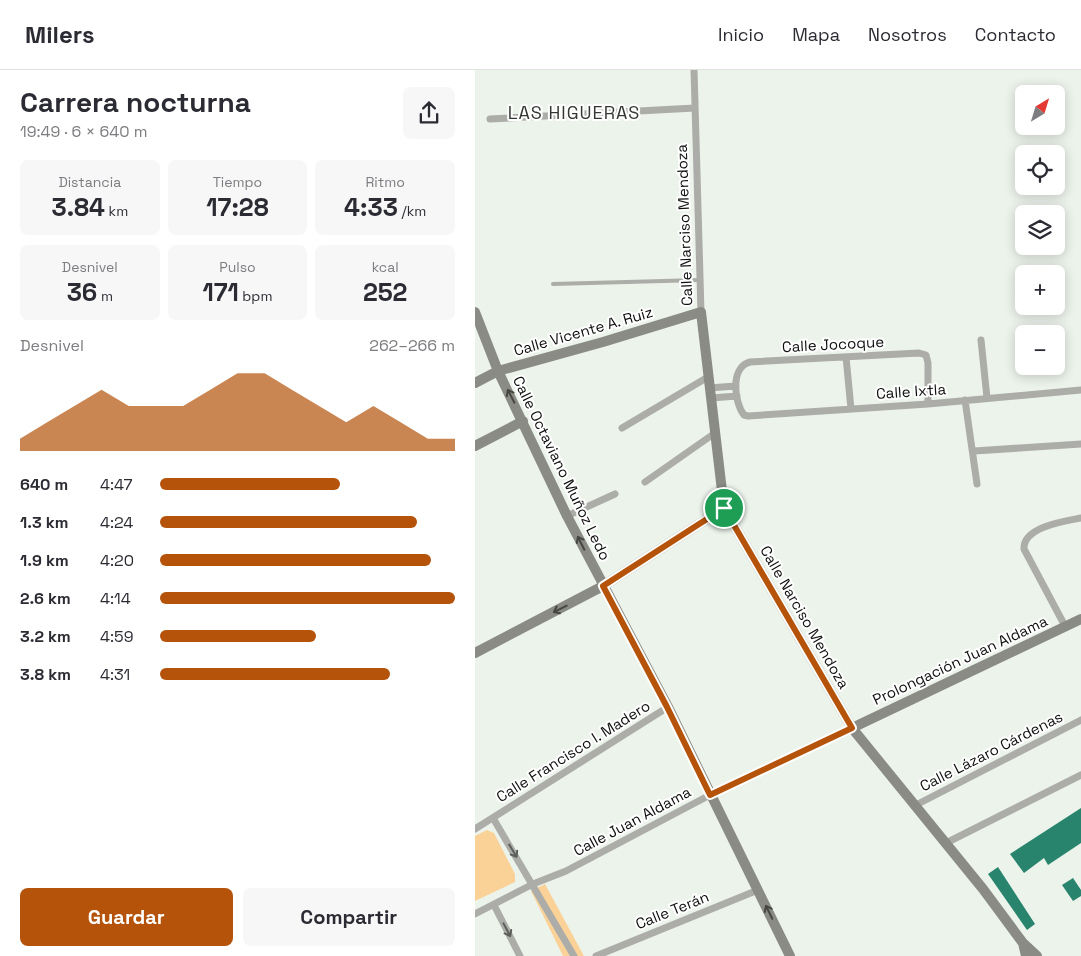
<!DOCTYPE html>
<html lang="es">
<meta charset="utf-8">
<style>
:root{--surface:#fff;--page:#f7f7f7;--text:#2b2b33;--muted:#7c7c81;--line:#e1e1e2;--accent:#b45309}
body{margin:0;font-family:"Space Grotesk",sans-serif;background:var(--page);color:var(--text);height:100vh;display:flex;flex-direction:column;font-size:19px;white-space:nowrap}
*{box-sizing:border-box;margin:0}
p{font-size:16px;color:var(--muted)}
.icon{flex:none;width:28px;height:28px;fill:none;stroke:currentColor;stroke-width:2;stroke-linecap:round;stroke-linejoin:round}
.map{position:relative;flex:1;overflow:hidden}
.sheet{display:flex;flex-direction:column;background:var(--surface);width:475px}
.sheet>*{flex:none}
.needle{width:32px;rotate:38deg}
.buttons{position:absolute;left:540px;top:15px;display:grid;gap:10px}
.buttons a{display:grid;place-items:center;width:50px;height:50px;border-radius:8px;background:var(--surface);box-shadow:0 2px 12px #0003;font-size:25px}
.pin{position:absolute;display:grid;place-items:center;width:42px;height:42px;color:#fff;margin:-21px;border:2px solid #fff;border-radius:50%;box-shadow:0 1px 5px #0007}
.round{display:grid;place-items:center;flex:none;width:52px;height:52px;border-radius:8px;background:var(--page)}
.headline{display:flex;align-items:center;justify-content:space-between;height:85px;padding:0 20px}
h1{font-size:28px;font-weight:600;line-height:38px}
.metrics{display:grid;grid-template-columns:repeat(3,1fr);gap:8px;height:85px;padding:5px 20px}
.metrics div{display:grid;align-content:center;border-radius:8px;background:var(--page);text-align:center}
.metrics b{font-size:25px;font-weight:600}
.metrics small{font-size:14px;font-weight:400}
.metrics p{font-size:14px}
.chart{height:140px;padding:10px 20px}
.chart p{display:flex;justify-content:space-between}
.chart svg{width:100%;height:90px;margin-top:5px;fill:var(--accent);opacity:.7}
.button{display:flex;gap:10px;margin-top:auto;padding:10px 20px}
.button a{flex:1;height:58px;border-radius:8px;background:var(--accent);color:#fff;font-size:20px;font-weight:600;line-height:58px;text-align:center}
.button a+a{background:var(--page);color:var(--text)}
ul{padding:0 20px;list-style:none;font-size:16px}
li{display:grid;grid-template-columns:80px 60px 1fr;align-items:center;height:38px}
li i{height:12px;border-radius:6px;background:var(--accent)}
header{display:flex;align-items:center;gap:30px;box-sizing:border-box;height:70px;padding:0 25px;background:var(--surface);border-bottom:1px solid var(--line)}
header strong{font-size:24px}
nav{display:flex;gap:28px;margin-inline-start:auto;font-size:18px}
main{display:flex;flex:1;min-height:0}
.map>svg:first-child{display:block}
.green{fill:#fad298}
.building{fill:#29846e}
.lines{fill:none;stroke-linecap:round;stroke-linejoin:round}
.lane{stroke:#acaca9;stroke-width:4}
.street{stroke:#acaca9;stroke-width:7}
.secondary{stroke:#8b8b86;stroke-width:10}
.oneway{stroke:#464743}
.oneway2{stroke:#5c5e5b}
.route-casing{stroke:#fff;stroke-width:10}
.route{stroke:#b45309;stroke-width:6}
.labels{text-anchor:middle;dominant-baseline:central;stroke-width:4;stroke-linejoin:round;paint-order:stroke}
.street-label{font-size:15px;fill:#0d0f0d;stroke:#fff}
.quarter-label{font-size:18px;letter-spacing:1px;fill:#343833;stroke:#fff}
</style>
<header>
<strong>Milers</strong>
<nav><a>Inicio</a><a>Mapa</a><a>Nosotros</a><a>Contacto</a></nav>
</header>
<main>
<section class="sheet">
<div class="headline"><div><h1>Carrera nocturna</h1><p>19:49 · 6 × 640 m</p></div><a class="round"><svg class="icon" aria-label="share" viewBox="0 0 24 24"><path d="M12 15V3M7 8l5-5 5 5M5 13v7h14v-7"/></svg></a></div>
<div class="metrics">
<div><p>Distancia</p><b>3.84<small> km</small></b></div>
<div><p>Tiempo</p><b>17:28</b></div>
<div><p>Ritmo</p><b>4:33<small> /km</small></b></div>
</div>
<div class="metrics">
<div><p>Desnivel</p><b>36<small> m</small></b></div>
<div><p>Pulso</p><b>171<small> bpm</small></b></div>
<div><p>kcal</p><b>252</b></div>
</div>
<div class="chart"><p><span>Desnivel</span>262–266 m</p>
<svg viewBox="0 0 160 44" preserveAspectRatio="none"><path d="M0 44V38L10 30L20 22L30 14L40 22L50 22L60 22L70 14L80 6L90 6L100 14L110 22L120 30L130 22L140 30L150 38L160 38V44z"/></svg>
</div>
<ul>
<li><b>640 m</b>4:47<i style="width:61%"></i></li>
<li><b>1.3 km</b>4:24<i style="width:87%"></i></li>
<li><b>1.9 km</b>4:20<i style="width:92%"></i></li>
<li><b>2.6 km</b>4:14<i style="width:100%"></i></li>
<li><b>3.2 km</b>4:59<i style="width:53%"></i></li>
<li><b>3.8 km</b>4:31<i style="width:78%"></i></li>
</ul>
<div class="button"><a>Guardar</a><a>Compartir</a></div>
</section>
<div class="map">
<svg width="606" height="886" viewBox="0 0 606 886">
<rect width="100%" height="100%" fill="#ecf3eb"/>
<!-- green -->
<path class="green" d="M 12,760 L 19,763 L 40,804 L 40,812 L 0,831 L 0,766 Z
M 70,814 L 109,886 L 88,886 L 56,821 Z"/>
<!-- building -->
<path class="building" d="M 606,738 L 606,773 L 573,795 L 569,788 L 549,803 L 535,784 Z
M 523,797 L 560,854 L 552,860 L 513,804 Z
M 598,808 L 606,820 L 606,826 L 598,831 L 587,815 Z"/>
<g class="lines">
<!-- lane -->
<path class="lane" d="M 78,214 L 225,210"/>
<!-- street -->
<path class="street" d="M 219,0 L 226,242
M 15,49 L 220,38
M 506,270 L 512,328
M 371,287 L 376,339
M 234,318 L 261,316
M 236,328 L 262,326
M 490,330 L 502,414
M 453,334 L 453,293 L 451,285 L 444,283 L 275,292 C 255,297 259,332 269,345 L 273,346 L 453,334 L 606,320
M 147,358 L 233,307
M 499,381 L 606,374
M 170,412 L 240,363
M 92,446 L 140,424
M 590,556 L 549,479 C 548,457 590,451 606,448
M 439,736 L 606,650
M 18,748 L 99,886
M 0,759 L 193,637
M 471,773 L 606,705
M 19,835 L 45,886
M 0,844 L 58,814 L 91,801 L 235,725 L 377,658
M 121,886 L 283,820"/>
<!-- secondary -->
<path class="secondary" d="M 0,242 L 23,301 L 92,446 L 193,637 L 315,886
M 0,313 L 23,301 L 128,272 L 226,242 L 249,438 L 377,658 L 508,819 L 548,873 L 562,886
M 0,376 L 48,351
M 0,583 L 128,516 L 249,438
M 377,658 L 606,549
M 548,873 L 551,886"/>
</g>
<!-- one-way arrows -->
<defs><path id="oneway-shaft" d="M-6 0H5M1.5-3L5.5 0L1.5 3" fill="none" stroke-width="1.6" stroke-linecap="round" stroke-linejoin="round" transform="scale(1.25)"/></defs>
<g class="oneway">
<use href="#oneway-shaft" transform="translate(36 326) rotate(-117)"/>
<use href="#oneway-shaft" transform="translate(106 473) rotate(-117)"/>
<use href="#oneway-shaft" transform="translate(85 539) rotate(153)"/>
<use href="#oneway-shaft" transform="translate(294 842) rotate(-116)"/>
</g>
<g class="oneway2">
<use href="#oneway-shaft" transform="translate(38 781) rotate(59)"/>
<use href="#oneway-shaft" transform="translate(32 860) rotate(62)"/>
</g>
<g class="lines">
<defs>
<path id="route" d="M 249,438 L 377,658 L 235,725 L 192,637 L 128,516 Z"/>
</defs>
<!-- route casing -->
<use href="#route" class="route-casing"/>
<!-- route -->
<use href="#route" class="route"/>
</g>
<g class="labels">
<!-- street labels -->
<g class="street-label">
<text transform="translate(209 155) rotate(-92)">Calle Narciso Mendoza</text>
<text transform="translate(108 261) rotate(-16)">Calle Vicente A. Ruiz</text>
<text transform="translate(358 274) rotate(-3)">Calle Jocoque</text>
<text transform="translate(436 321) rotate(-4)">Calle Ixtla</text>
<text transform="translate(87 398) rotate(64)">Calle Octaviano Muñoz Ledo</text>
<text transform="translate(330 547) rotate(60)">Calle Narciso Mendoza</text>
<text transform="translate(485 590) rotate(-25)">Prolongación Juan Aldama</text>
<text transform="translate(98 681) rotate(-32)">Calle Francisco I. Madero</text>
<text transform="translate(516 681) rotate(-27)">Calle Lázaro Cárdenas</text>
<text transform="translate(157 751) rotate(-28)">Calle Juan Aldama</text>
<text transform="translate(197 840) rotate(-22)">Calle Terán</text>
</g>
<!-- quarter labels -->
<g class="quarter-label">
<text x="99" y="42">LAS HIGUERAS</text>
</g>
</g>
</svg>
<div class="buttons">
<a><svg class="needle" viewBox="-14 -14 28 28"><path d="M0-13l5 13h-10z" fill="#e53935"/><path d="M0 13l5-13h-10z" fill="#7c7c81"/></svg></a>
<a><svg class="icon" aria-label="locate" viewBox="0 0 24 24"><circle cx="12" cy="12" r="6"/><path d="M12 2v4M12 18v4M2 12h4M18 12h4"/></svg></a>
<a><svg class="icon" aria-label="layers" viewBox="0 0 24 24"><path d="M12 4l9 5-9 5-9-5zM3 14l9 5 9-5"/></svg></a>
<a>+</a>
<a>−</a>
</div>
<div class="pin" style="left:249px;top:438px;background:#1e9e55"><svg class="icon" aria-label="arrive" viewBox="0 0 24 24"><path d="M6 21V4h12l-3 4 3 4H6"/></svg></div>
</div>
</main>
